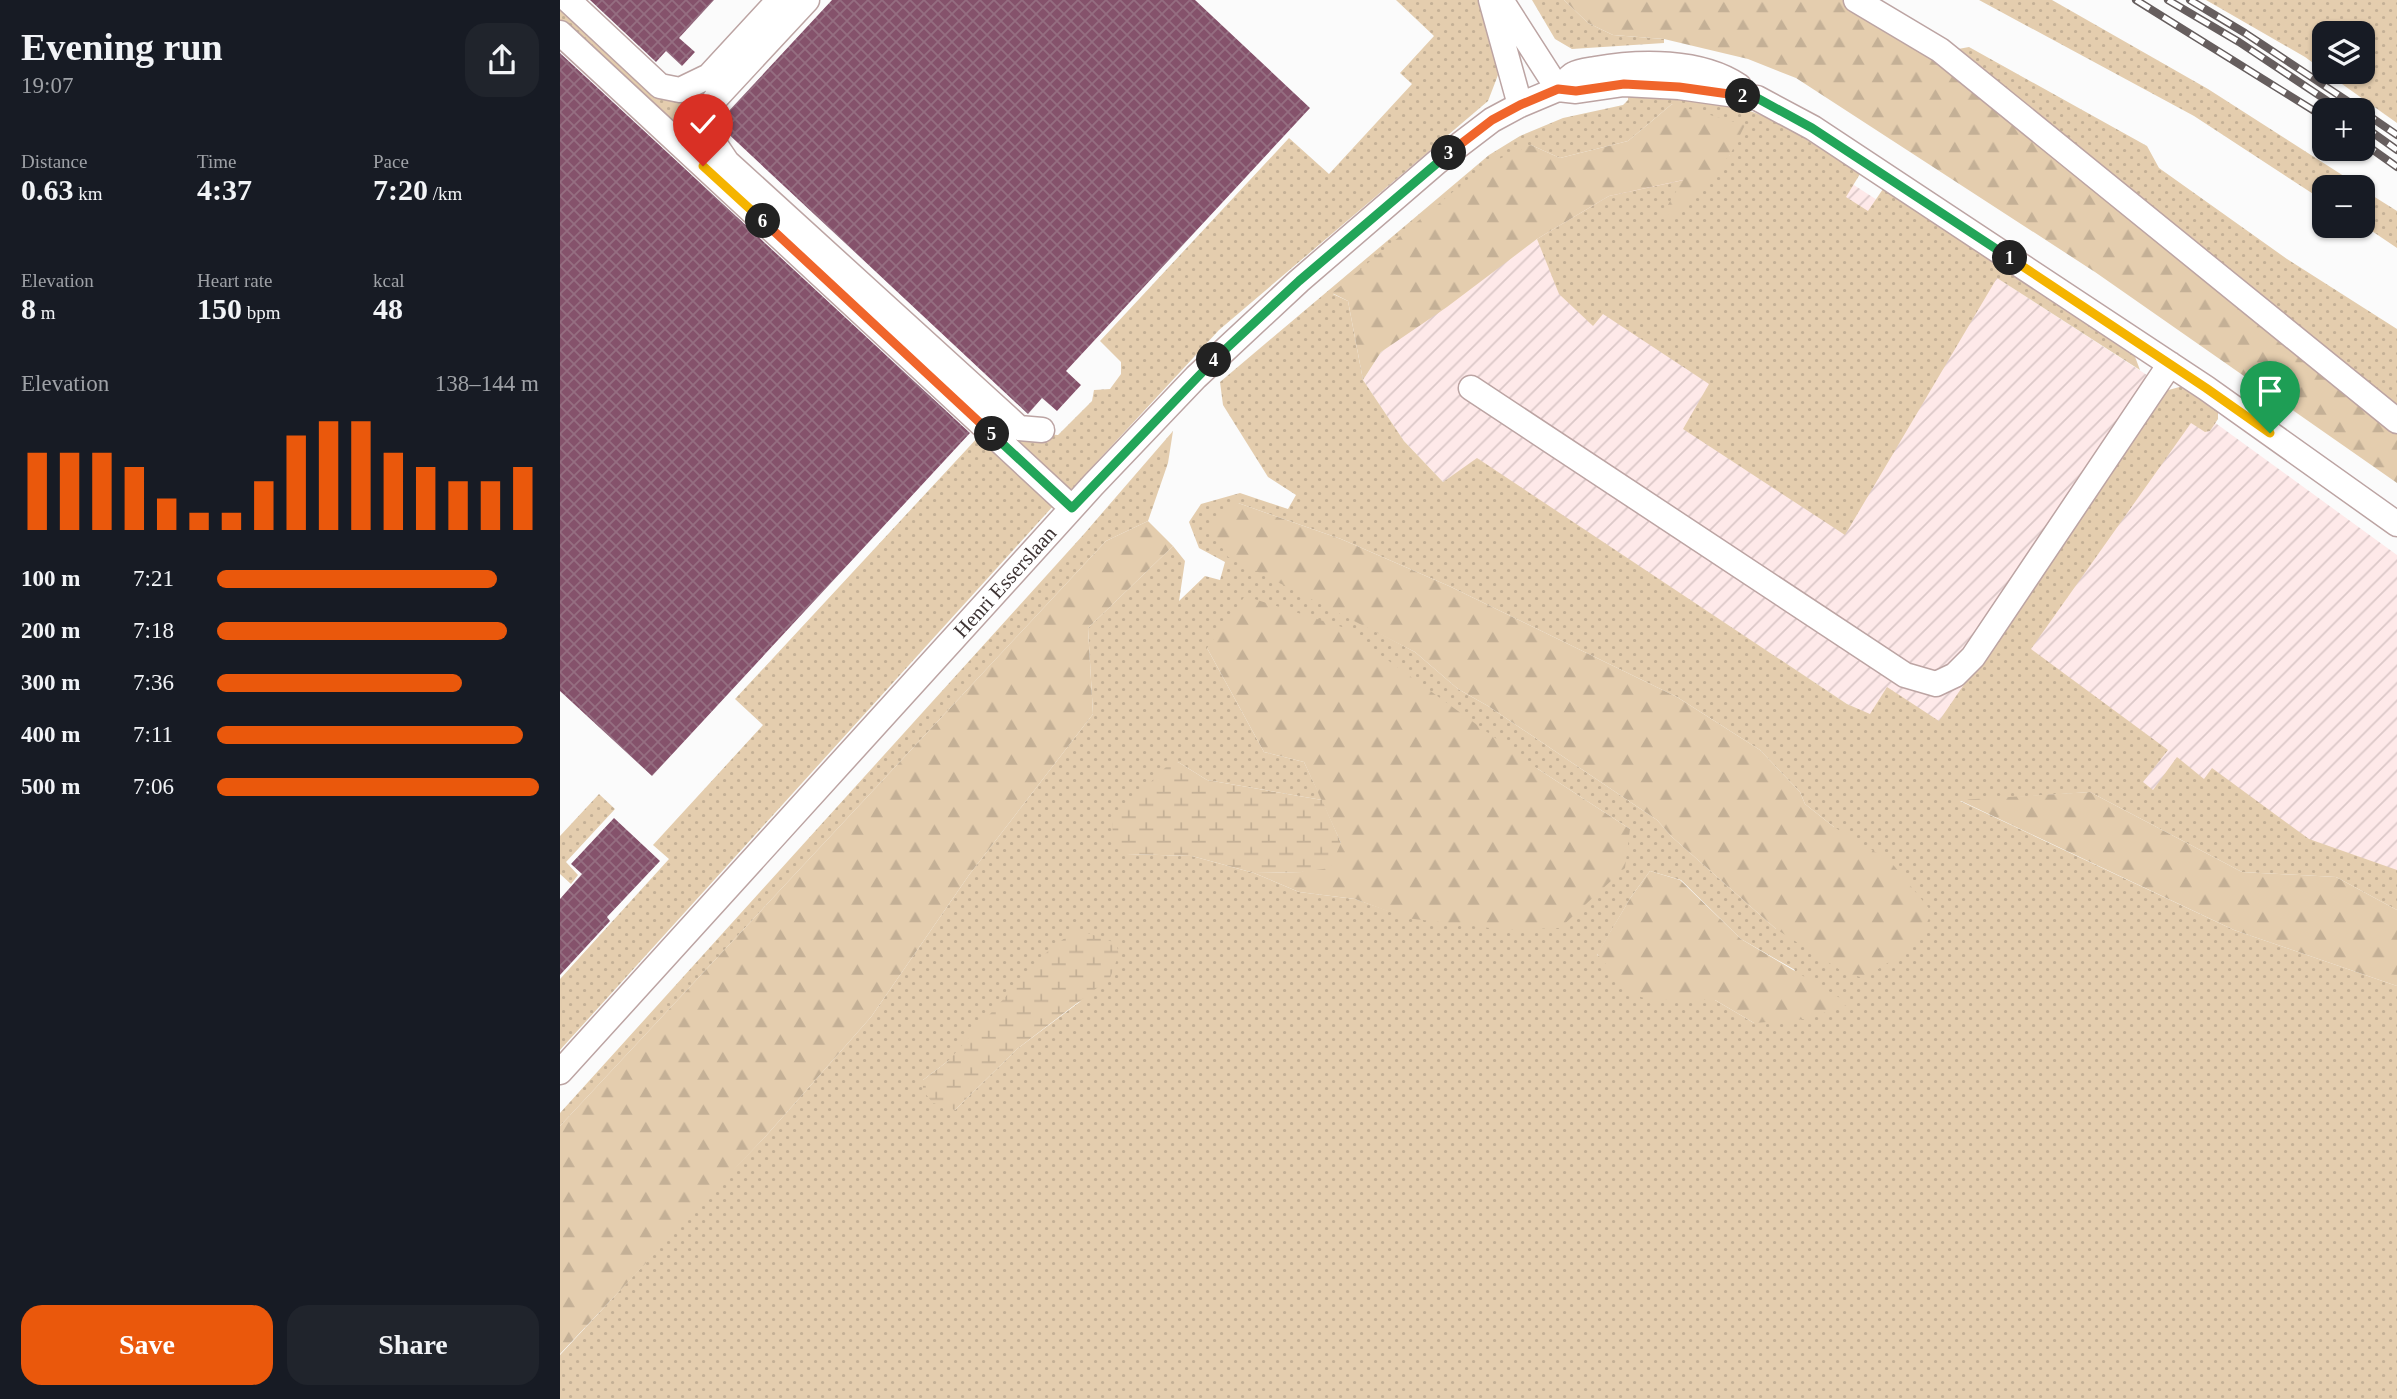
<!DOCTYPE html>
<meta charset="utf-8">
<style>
:root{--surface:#171b24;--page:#20242c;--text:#f1f3f6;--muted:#9ea1a6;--accent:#ea580c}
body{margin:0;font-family:Georgia,serif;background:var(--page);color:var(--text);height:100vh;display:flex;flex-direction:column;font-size:26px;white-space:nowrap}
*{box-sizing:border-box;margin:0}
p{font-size:23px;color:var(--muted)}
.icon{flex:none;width:38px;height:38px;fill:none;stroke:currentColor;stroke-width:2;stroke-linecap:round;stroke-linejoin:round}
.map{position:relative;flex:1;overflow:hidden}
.details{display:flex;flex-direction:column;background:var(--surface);width:560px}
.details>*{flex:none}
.fabs{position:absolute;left:1752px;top:21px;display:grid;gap:14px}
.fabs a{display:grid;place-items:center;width:63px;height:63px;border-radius:14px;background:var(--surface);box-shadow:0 2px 5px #0004;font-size:35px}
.pin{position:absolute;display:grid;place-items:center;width:60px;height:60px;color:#fff;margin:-72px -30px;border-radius:50% 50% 50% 0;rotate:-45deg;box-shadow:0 0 7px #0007}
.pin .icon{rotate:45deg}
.km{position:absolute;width:35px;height:35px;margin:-18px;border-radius:50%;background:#222;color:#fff;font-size:19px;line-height:35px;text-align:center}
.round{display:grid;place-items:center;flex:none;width:74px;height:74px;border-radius:21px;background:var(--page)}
.head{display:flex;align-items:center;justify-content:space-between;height:119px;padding:0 21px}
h1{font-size:38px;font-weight:600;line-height:52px}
.metrics{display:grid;grid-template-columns:repeat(3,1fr);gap:10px;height:119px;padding:7px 21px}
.metrics div{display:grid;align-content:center}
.metrics b{font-size:30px;font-weight:600}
.metrics small{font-size:19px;font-weight:400}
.metrics p{font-size:19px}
.chart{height:196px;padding:14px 21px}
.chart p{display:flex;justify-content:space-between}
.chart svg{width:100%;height:126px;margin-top:7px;stroke:var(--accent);stroke-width:6}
.button{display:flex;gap:14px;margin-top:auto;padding:14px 21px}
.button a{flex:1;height:80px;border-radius:21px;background:var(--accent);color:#fff;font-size:28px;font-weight:600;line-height:80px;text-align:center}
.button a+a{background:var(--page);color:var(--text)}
ul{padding:0 21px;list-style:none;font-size:23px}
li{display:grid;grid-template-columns:112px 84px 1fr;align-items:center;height:52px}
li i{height:18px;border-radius:9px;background:var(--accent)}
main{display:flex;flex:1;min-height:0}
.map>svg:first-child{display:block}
.industrial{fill:url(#industrial-furrows)}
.grass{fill:url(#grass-dots);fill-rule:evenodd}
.forest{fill:url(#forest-firs)}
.wetland{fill:url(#wetland-marsh)}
.building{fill:url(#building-cross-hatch)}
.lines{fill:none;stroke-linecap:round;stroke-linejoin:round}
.minor-casing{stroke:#bca4a3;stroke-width:27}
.minor{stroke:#fff;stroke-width:24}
.rail-casing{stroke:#665e5e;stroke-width:8}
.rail{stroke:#fff;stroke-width:5;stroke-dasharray:16;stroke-linecap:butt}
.split-1-casing{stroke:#fff;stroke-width:14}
.split-2-casing{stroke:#fff;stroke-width:14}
.split-3-casing{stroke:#fff;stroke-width:14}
.split-4-casing{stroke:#fff;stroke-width:14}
.split-5-casing{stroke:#fff;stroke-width:14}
.split-6-casing{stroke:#fff;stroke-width:14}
.split-7-casing{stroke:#fff;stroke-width:14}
.split-1{stroke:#f5b400;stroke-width:9}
.split-2{stroke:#22a559;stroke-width:9}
.split-3{stroke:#f0652b;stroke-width:9}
.split-4{stroke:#22a559;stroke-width:9}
.split-5{stroke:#22a559;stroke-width:9}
.split-6{stroke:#f0652b;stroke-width:9}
.split-7{stroke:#f5b400;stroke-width:9}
.labels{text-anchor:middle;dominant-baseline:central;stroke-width:7;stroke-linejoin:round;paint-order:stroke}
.street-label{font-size:21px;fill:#3d3333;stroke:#fff}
</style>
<main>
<section class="details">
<div class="head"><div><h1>Evening run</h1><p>19:07</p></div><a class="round"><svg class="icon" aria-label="share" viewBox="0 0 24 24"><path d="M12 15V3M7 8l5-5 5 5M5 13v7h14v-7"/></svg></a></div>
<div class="metrics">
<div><p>Distance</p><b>0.63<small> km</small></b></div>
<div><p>Time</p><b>4:37</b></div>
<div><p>Pace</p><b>7:20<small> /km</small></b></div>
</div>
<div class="metrics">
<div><p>Elevation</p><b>8<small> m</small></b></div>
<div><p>Heart rate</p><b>150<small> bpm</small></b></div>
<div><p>kcal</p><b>48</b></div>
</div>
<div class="chart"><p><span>Elevation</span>138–144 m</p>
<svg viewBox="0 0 160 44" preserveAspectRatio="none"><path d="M5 44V17M15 44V17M25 44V17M35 44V22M45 44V33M55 44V38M65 44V38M75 44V27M85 44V11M95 44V6M105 44V6M115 44V17M125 44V22M135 44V27M145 44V27M155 44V22"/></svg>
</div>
<ul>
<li><b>100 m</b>7:21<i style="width:87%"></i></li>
<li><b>200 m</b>7:18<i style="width:90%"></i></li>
<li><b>300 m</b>7:36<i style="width:76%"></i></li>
<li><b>400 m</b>7:11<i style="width:95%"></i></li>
<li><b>500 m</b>7:06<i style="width:100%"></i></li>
</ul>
<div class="button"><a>Save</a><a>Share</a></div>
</section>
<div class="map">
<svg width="1837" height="1399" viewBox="0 0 1837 1399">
<defs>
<pattern id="industrial-furrows" width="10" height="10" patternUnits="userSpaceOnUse" patternTransform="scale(1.75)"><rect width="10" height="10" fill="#fee9e9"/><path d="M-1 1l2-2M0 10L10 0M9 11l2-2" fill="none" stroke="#dbc8c8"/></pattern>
<pattern id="grass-dots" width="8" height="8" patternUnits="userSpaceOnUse" patternTransform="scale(1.75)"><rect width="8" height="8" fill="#e4cdae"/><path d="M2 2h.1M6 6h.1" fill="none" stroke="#c4b096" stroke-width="1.8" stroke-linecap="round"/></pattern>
<pattern id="forest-firs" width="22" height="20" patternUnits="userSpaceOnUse" patternTransform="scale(1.75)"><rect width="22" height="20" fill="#e4cdae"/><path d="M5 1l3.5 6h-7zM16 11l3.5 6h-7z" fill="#c4b096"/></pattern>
<pattern id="wetland-marsh" width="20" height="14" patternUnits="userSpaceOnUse" patternTransform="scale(1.75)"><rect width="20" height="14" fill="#e4cdae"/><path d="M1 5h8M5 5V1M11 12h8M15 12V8" fill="none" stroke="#c4b096"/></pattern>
<pattern id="building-cross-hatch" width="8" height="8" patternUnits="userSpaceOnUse" patternTransform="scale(1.75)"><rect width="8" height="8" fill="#85526b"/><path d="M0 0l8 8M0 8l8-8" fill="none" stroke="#956e81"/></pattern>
</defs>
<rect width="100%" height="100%" fill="#fbfbfb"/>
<!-- industrial -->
<path class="industrial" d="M 1217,135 L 1610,390 L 1837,555 L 1837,889 L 1359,739 L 1287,704 L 917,459 L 883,482 L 844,441 L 803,380 L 821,352 L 977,239 L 1049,196 Z"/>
<!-- grass -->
<path class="grass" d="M 836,0 L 920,0 L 926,14 L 938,75 L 928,101 L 659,330 L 507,494 L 0,29 L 0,2 L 99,91 L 157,74 L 143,123 L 455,432 L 498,435 L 532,401 L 534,390 L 550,389 L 561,374 L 561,362 L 540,341 L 729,138 L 769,174 L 852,84 L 840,73 L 874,36 Z
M 972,0 L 1004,0 L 1028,23 L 1053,35 L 1104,39 L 1104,43 L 1012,49 L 995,39 Z
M 1419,0 L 1492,0 L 1648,89 L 1801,187 L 1764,187 L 1764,201 L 1634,116 Z
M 1646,0 L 1837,0 L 1837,123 L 1765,72 L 1802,72 L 1802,33 L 1764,33 L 1764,71 L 1745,57 Z
M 1409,47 L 1587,146 L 1599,168 L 1727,259 L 1837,329 L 1837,413 L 1393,50 Z
M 1068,91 C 1116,93 1168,99 1212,120 C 1242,135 1271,156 1300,174 L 1286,197 L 1308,211 L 1325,186 L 1574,354 L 1580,370 L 1437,278 L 1285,535 L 1123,429 L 1149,384 L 1043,314 L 1033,326 L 999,294 L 977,239 L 1049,196 L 1124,180 L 1170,155 L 1112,104 L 1068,141 L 1000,158 L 971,145 L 773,294 L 788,301 L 803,380 L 844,441 L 883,482 L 917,458 L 1287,704 L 1310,714 L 1327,687 L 1379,721 L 1605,391 L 1623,386 L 1658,410 L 1658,419 L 1650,431 L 1645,432 L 1631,423 L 1471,649 L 1608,750 L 1583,782 L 1593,790 L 1617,757 L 1644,779 L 1652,768 L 1749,839 L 1837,870 L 1837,910 L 1776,877 L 1682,872 L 1530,792 L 1400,801 L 1674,930 L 1837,986 L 1837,1399 L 0,1399 L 0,1355 L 141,1203 L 205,1137 L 311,1017 L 409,875 L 533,714 L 528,628 L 613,546 L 625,561 L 619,601 L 645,576 L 660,580 L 665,562 L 639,548 L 629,522 L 641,504 L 680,493 L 728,509 L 736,495 L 708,477 L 663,405 L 660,382 L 929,155 L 960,136 L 1003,118 L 1063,105 L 1068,100 ZM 678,503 L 781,539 L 889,586 L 1117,697 L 1200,750 L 1240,792 L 1245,804 L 1274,827 L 1216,929 L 1112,837 L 1097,820 L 928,706 L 898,689 L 855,652 L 785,615 ZM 647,648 L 978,769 L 1070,829 L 846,917 L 795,899 L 739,892 L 694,873 L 632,856 L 567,854 L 618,762 L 647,780 L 762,800 L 744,762 L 704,752 ZM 1090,871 L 1121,880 L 1181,939 L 1235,970 L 1194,1023 L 1155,1000 L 1037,955 L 1071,897 ZM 521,1001 L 457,1049 L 395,1110 L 363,1080 L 388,1061 Z
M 1802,189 L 1837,211 L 1837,248 L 1803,225 Z
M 613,431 L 608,463 L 588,521 L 546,541 L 0,1126 L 0,1113 L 524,534 Z
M 420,435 L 495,504 L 0,1050 L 0,979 L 109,859 L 93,845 L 203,725 L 175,699 Z
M 39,794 L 55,809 L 6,862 L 18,875 L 11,884 L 0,874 L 0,836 Z"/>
<!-- forest -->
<path class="forest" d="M 1004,0 L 1283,0 L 1383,58 L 1837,429 L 1837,483 L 1535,272 L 1236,78 L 1188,59 L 1104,39 L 1053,35 L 1028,23 Z
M 1112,104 L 1185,125 L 1170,155 L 1114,217 L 1103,213 L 1123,180 L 1049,196 L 977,239 L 887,307 L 821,352 L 803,380 L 788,301 L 772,293 L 925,165 L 971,145 L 1000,158 L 1068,141 Z
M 678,503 L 781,539 L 889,586 L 1117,697 L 1200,750 L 1240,792 L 1245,804 L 1274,827 L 1330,861 L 1372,912 L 1356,945 L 1304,978 L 1285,973 L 1216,929 L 1112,837 L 1097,820 L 928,706 L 898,689 L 855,652 L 668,557 L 648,525 Z
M 588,521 L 613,546 L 528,628 L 533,714 L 409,875 L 311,1017 L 205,1137 L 0,1354 L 0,1126 L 546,541 Z
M 685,596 L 782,627 L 978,769 L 1070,829 L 1065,868 L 1000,928 L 946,930 L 846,918 L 795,899 L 739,892 L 694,873 L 742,872 L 781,843 L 744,762 L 704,752 L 647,648 Z
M 1530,792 L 1682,872 L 1776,877 L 1837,910 L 1837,986 L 1674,930 L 1399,800 Z
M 1090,871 L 1120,880 L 1181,939 L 1290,1004 L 1246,1019 L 1194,1023 L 1155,1000 L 1087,999 L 1072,994 L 1037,954 L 1071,897 Z"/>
<!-- wetland -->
<path class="wetland" d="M 618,762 L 647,780 L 762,800 L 781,843 L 770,868 L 742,872 L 694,873 L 632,856 L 567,854 L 554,842 L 552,824 L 556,816 L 607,766 Z
M 516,929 L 556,943 L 559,954 L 550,978 L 457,1049 L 395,1110 L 373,1103 L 363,1091 L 363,1080 L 388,1061 L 481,957 Z"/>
<!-- building -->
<path class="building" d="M 30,0 L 154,0 L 119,38 L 135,52 L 122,66 L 106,51 L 96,62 Z
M 272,0 L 635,0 L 750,108 L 506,371 L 521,385 L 497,411 L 482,398 L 468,414 L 162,128 L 166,114 Z
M 0,53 L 410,433 L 92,776 L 0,691 Z
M 54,818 L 100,861 L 47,917 L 50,921 L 0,975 L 0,899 L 22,874 L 11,864 Z"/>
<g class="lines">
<defs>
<path id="minor" d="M 8,0 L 100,86 L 120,90 L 149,76 L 219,0
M 247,0 L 155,99 L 146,131 L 167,162 L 459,428 L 482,430
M 931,0 L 960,105
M 941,0 L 998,89
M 1296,0 L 1380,50 L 1837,421
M 0,33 L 512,508
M 998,89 C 1003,85 1008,77 1014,74 C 1019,71 1029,70 1035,69 C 1080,61 1140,60 1179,86
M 911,388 L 1345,675 L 1376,684 L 1395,675 L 1413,657 L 1610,364
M 0,1072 L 533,485 L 636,377 L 739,281 L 877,162 L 932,120 L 960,105 L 998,89 L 1016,91 L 1064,84 L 1119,87 L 1197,98 L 1253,128 L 1646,388 L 1837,524"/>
</defs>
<!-- minor casing -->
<use href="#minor" class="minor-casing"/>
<!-- minor -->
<use href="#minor" class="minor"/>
<defs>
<path id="rail" d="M 1576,0 L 1764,117
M 1608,0 L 1679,42 L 1781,110
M 1630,0 L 1685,33 L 1801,110
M 1802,111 L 1837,135
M 1802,125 L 1837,150
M 1802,142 L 1837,167"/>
</defs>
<!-- rail casing -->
<use href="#rail" class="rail-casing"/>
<!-- rail -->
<use href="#rail" class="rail"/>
</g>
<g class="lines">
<defs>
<path id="split-1" d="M 1450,258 L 1646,388 L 1710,433"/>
<path id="split-2" d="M 1183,96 L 1197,98 L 1252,128 L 1450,258"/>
<path id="split-3" d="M 889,153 L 932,120 L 960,105 L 998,89 L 1016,91 L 1064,84 L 1119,87 L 1183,96"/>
<path id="split-4" d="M 654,360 L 739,281 L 889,153"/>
<path id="split-5" d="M 432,434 L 512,508 L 654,360"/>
<path id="split-6" d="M 203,221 L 432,434"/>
<path id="split-7" d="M 143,166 L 203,221"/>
</defs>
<!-- split-1 casing -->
<use href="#split-1" class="split-1-casing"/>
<!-- split-2 casing -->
<use href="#split-2" class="split-2-casing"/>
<!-- split-3 casing -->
<use href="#split-3" class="split-3-casing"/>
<!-- split-4 casing -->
<use href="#split-4" class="split-4-casing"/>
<!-- split-5 casing -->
<use href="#split-5" class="split-5-casing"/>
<!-- split-6 casing -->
<use href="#split-6" class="split-6-casing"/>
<!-- split-7 casing -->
<use href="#split-7" class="split-7-casing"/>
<!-- split-1 -->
<use href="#split-1" class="split-1"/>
<!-- split-2 -->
<use href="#split-2" class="split-2"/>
<!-- split-3 -->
<use href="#split-3" class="split-3"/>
<!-- split-4 -->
<use href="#split-4" class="split-4"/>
<!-- split-5 -->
<use href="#split-5" class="split-5"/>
<!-- split-6 -->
<use href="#split-6" class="split-6"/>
<!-- split-7 -->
<use href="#split-7" class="split-7"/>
</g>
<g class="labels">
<!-- street labels -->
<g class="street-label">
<text transform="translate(445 582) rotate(-48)">Henri Esserslaan</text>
</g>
</g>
</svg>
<div class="fabs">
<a><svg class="icon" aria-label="layers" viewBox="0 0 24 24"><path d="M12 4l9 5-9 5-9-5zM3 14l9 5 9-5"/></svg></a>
<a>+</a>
<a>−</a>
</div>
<div class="pin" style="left:1710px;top:433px;background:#1e9e55"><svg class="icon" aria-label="arrive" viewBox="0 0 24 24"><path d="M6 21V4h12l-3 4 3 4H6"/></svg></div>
<div class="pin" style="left:143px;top:166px;background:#d93025"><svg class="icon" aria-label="check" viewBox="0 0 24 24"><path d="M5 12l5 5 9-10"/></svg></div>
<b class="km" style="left:1450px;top:258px">1</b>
<b class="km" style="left:1183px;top:96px">2</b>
<b class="km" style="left:889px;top:153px">3</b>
<b class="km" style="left:654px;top:360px">4</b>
<b class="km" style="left:432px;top:434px">5</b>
<b class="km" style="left:203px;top:221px">6</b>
</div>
</main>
